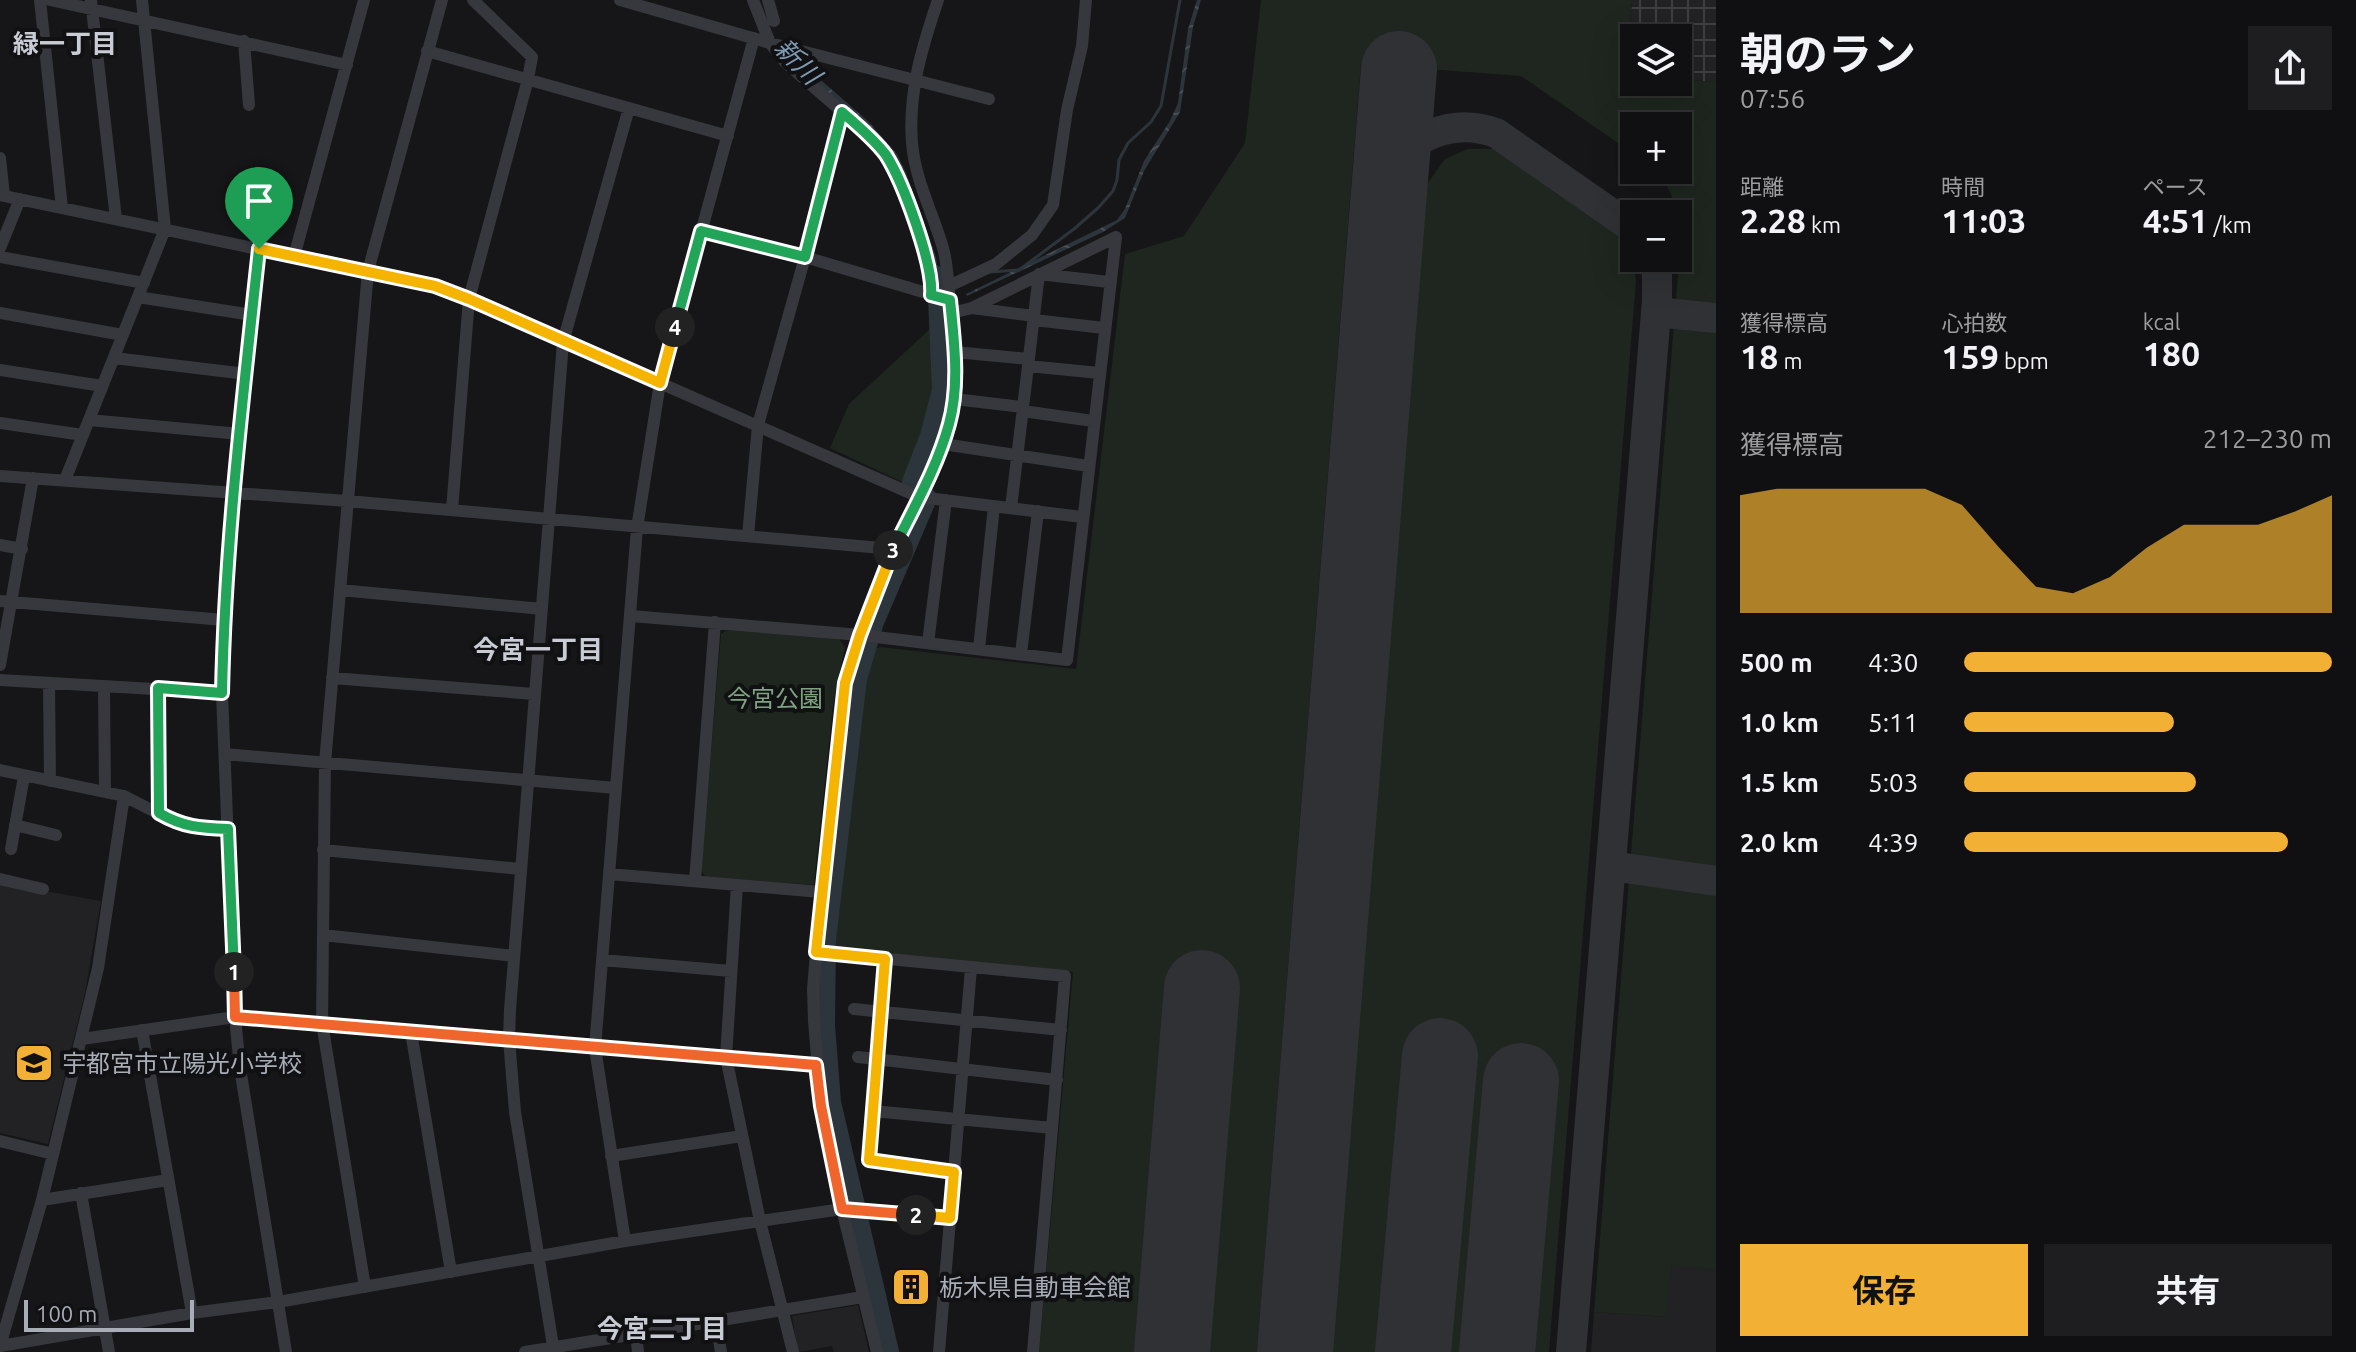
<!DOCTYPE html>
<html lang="ja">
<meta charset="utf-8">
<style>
:root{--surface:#101012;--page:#1e1e20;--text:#f1f3f6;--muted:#9c9d9f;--line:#303032;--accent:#f2b134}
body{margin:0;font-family:Ubuntu,"Noto Sans JP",sans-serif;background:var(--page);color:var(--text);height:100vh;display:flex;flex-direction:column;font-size:30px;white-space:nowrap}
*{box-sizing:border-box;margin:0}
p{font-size:26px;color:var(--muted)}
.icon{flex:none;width:44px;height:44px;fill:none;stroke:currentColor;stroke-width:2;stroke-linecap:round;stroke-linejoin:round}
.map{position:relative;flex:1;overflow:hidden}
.side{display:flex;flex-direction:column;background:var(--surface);width:640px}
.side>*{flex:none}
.buttons{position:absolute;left:1620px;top:24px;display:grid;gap:16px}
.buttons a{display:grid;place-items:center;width:72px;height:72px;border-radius:0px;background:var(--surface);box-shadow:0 8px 32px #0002,0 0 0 2px var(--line);font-size:40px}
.scale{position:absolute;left:24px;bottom:20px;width:170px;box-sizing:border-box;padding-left:8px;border:4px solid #a8adb8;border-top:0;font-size:22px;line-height:28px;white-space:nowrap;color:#a8adb8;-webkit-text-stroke:6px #111113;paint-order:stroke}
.pin{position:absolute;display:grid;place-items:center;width:68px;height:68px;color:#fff;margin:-82px -34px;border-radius:50% 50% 50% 0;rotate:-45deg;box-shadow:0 0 8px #0007}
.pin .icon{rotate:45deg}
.km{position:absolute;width:40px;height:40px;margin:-20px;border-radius:50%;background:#222;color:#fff;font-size:22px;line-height:40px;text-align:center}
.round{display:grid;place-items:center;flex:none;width:84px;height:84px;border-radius:0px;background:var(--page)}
.summary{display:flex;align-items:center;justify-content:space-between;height:136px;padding:0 24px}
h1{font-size:44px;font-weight:700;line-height:60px}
.metrics{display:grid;grid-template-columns:repeat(3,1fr);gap:12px;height:136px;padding:8px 24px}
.metrics div{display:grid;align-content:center}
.metrics b{font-size:34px;font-weight:700}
.metrics small{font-size:22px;font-weight:400}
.metrics p{font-size:22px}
.chart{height:224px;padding:16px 24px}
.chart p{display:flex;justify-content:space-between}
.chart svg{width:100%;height:144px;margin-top:8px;fill:var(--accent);opacity:.7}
.primary-button{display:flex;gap:16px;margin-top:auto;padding:16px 24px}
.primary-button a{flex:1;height:92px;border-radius:0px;background:var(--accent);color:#111;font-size:32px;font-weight:700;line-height:92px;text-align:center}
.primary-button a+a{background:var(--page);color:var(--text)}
ul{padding:0 24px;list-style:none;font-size:26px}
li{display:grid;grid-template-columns:128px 96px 1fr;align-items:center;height:60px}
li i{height:20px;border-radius:10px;background:var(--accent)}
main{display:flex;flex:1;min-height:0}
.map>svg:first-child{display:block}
.built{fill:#222225}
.industrial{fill:url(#industrial-grid)}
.green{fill:#1e261f}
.water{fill:url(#water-waves)}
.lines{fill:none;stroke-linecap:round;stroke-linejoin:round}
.stream{stroke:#2c353c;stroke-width:3}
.river{stroke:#2c353c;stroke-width:20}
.taxiway{stroke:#303135;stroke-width:30}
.runway{stroke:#303135;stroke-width:76}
.minor{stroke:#37383d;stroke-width:12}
.split-1-casing{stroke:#fff;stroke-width:16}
.split-2-casing{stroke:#fff;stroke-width:16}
.split-3-casing{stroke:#fff;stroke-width:16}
.split-4-casing{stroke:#fff;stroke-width:16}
.split-5-casing{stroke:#fff;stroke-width:16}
.split-1{stroke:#22a559;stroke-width:10}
.split-2{stroke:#f0652b;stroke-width:10}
.split-3{stroke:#f5b400;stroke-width:10}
.split-4{stroke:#22a559;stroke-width:10}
.split-5{stroke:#f5b400;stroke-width:10}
.labels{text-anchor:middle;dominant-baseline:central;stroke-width:8;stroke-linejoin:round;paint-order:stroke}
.park-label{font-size:24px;fill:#7fa381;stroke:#111113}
.poi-label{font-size:24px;fill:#a8adb8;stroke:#111113;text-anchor:start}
.neighbourhood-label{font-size:26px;font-weight:bold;fill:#c9ccd4;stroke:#111113}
.water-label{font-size:26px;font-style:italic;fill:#7f9bb3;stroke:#111113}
</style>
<main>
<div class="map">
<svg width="1716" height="1352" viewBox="0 0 1716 1352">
<defs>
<pattern id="industrial-grid" width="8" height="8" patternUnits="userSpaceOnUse" patternTransform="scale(2)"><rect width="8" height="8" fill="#222225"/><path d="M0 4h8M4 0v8" fill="none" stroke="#3f3f43"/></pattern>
<pattern id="water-waves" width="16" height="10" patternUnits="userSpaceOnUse" patternTransform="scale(2)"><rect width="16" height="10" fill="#2c353c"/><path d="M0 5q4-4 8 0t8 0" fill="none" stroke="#485056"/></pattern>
</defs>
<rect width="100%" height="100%" fill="#161618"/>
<!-- built -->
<path class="built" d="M 0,883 L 101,901 L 85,993 L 48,1144 L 0,1133 Z
M 1672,1264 L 1716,1270 L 1716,1352 L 1591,1352 L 1594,1312 L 1665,1317 Z
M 858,1305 L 869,1352 L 834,1352 L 832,1346 L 798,1352 L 792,1316 Z"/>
<!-- industrial -->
<path class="industrial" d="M 1632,0 L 1716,0 L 1716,82 L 1678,79 L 1678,38 L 1634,38 L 1634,75 L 1626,74 Z"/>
<!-- green -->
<path class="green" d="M 1261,0 L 1632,0 L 1626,74 L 1634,75 L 1634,82 L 1678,82 L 1678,79 L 1716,82 L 1716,1270 L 1672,1265 L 1666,1317 L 1594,1312 L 1681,237 C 1679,213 1672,188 1655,170 L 1678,170 L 1678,126 L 1634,126 L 1634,154 L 1521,76 L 1361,64 L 1257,1352 L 1039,1352 L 1073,972 L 838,951 L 831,945 L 867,658 L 873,649 L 880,647 L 1076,669 L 1125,254 L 1184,236 L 1245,143 Z
M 1468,149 L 1493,149 L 1507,156 L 1614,231 C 1630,249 1635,257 1636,281 L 1549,1352 L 1332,1352 L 1427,184 L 1445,159 Z
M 944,316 L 946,397 L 937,435 L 913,487 L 830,448 L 849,404 Z
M 730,628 L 838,638 L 845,647 L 833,706 L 814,885 L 706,877 L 701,871 L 721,634 Z"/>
<!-- water -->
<path class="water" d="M 1197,0 L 1201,0 L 1193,27 L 1180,112 L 1144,171 L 1125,218 L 1103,232 L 967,296 L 966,294 L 1117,220 L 1125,209 L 1144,161 L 1170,121 L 1178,103 L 1188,29 Z
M 793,56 L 868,121 L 897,154 L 906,173 L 936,257 L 939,278 L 934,279 L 900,175 L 790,60 Z
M 939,313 L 943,313 C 949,372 948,406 926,461 L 920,459 C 944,406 941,369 939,313 Z"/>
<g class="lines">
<!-- stream -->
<path class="stream" d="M 990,272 L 1019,270 L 1074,229 L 1098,208 L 1113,191 L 1117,180 L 1119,160 L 1128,143 L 1151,122 L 1161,106 L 1180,0"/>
<!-- river -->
<path class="river" d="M 889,1352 L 831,1102 L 825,1025 L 826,940 L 857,679 L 874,622 L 927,498 L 912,482 L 930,436 L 942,390 L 937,276"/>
<!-- taxiway -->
<path class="taxiway" d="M 1392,156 C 1426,134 1455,118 1496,133 L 1634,229
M 1656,312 L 1716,318
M 1611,866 L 1716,881
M 1571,1352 L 1657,300 L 1657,274 L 1653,258"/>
<!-- runway -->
<path class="runway" d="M 1172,1352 L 1202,988
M 1295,1352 L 1399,69
M 1413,1352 L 1440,1056
M 1497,1352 L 1521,1081"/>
<!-- minor -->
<path class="minor" d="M 40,0 L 62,208
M 50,0 L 347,65
M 91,0 L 116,219
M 620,0 L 770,43 L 989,99
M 753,0 L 770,43 L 785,62 L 848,117 L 885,154 L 900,184 L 927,258 L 932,287 L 931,295
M 768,0 L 774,21
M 244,41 L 249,105
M 427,51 L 728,136
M 0,158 L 4,196
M 0,195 L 435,286 L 469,299 L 919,497 L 1082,517
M 701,231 L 805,257 L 950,300
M 0,248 L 20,199
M 259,249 L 233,492 L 224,620 L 222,693 L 235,1017 L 240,1068 L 286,1352
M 0,257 L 144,283
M 294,257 L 364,0
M 949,286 L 996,264 L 1032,235 L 1053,205 L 1067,110 L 1082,46 L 1086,0
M 138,297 L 252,315
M 972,308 L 1034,316
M 0,313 L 123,335
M 1034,320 L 1104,328
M 955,352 L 1029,359
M 114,358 L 246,374
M 1028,366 L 1099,373
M 0,370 L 102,386
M 954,399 L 1023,407
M 1023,411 L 1093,421
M 89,420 L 240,434
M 0,423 L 83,435
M 943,444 L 1088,466
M 0,476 L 347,501 L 893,549
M 65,480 L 165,229 L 142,0
M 1011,508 L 1039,274 L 1109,282
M 452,510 L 469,299 L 528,79 L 532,57 L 473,0
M 748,536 L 758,425 L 805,257 L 842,112
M 0,545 L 22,549
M 340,590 L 542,609
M 0,601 L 224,620
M 631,616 L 860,635 L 1067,660 L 1116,237 L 972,308 L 951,313
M 928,643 L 946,500
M 979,649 L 994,506
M 1021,654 L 1038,511
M 0,665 L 33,478
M 332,678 L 534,694
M 0,680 L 222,693
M 49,683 L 50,781
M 104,686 L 105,792
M 158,688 L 159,813
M 225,754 L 616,788
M 0,770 L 124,796 L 173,821 L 191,827 L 228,829
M 15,825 L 56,835
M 11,849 L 24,776
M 323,850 L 520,869
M 609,874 L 821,892
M 0,879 L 43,889
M 695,881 L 715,622
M 737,885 L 726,1057 L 760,1221 L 793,1352
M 323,935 L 514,956
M 816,952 L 1065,976 L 1033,1352
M 885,959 L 869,1160 L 954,1172
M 602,960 L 731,971
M 854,1009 L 1061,1030
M 142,1030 L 192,1313
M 411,1032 L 451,1272
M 82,1039 L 235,1017 L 816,1065
M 858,1057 L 1057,1080
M 873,1111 L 1052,1128
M 0,1141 L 53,1154
M 611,1156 L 742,1136
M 81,1193 L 109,1352
M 42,1200 L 168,1180
M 625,1241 L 595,1048 L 637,528 L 660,383 L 754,38
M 365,1287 L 322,1023 L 325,763 L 368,271 L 442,0
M 716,1321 L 721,1352
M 636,1334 L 638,1352
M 0,1346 L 192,1313 L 278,1302 L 625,1241 L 842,1209 L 950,1218
M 0,1346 L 42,1200 L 98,968 L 124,796
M 525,1352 L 863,1297
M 554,1352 L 515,1112 L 509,1039 L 510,1010 L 563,342 L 629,108
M 877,1352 L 842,1209 L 821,1106 L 814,1021 L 813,989 L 821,892 L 845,683 C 856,636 874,589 895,545 C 917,499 948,452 954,399 C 957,367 953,334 950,302 C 948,284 948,266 943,248 C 933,213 915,180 912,143 C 908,93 922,47 938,0
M 939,1352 L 971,968"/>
</g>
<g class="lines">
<defs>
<path id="split-1" d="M 234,972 L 228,829 C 200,828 183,827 159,813 L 158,688 L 222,693 C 225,544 243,397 259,249"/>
<path id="split-2" d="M 234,972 L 235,1017 L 816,1065 L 821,1106 L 842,1209 L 916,1215"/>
<path id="split-3" d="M 893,550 L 860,635 L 845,683 L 816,952 L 885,959 L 869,1160 L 954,1172 L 950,1218 L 916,1215"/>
<path id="split-4" d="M 675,327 L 701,231 L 805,257 L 842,112 C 856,124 875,140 886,155 C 903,182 934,265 931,295 L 950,300 C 954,341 960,385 949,424 C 937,468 913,509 893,550"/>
<path id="split-5" d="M 259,249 L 435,286 L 469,299 L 660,383 L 675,327"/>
</defs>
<!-- split-1 casing -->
<use href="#split-1" class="split-1-casing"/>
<!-- split-2 casing -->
<use href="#split-2" class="split-2-casing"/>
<!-- split-3 casing -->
<use href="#split-3" class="split-3-casing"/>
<!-- split-4 casing -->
<use href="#split-4" class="split-4-casing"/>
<!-- split-5 casing -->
<use href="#split-5" class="split-5-casing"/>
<!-- split-1 -->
<use href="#split-1" class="split-1"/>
<!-- split-2 -->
<use href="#split-2" class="split-2"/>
<!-- split-3 -->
<use href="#split-3" class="split-3"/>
<!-- split-4 -->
<use href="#split-4" class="split-4"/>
<!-- split-5 -->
<use href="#split-5" class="split-5"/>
</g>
<!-- icons -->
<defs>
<symbol id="school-square" viewBox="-11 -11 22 22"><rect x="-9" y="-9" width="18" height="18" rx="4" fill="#f2b134" stroke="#111113"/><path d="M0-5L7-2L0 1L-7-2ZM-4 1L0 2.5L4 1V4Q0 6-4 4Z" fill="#111"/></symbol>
<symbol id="building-square" viewBox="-11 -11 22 22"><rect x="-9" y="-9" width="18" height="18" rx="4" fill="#f2b134" stroke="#111113"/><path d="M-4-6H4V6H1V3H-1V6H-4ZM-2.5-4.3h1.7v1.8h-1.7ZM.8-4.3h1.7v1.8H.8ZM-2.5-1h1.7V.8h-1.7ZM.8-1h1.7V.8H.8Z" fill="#111"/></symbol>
</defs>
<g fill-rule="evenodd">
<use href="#school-square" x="12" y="1041" width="44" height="44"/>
<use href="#building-square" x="889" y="1265" width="44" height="44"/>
</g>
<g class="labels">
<!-- park labels -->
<g class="park-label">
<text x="775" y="698">今宮公園</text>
</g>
<!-- poi labels -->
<g class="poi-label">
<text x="62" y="1063">宇都宮市立陽光小学校</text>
<text x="939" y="1287">栃木県自動車会館</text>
</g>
<!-- neighbourhood labels -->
<g class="neighbourhood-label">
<text x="65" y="43">緑一丁目</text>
<text x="538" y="649">今宮一丁目</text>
<text x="662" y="1328">今宮二丁目</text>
</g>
<!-- water labels -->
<g class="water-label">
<text transform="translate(798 61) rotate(45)">新川</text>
</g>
</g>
</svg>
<div class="buttons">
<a><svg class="icon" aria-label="layers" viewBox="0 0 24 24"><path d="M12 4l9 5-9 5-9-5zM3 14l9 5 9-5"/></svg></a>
<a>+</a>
<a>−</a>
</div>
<div class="scale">100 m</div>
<div class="pin" style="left:259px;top:249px;background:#1e9e55"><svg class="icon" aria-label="arrive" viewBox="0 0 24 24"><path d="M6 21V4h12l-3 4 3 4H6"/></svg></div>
<b class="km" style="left:234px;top:972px">1</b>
<b class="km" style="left:916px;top:1215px">2</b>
<b class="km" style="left:893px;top:550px">3</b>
<b class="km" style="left:675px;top:327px">4</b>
</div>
<section class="side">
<div class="summary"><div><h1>朝のラン</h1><p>07:56</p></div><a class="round"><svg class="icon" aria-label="share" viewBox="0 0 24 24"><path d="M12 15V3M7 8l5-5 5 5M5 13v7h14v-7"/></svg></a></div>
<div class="metrics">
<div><p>距離</p><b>2.28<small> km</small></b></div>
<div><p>時間</p><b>11:03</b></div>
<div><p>ペース</p><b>4:51<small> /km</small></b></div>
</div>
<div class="metrics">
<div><p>獲得標高</p><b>18<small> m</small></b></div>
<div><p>心拍数</p><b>159<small> bpm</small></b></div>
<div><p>kcal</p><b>180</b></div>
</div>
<div class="chart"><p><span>獲得標高</span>212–230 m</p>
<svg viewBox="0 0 160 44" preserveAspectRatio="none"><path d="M0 44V8L10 6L20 6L30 6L40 6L50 6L60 11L70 24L80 36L90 38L100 33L110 24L120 17L130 17L140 17L150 13L160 8V44z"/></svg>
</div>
<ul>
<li><b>500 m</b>4:30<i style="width:100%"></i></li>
<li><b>1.0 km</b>5:11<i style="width:57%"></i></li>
<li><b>1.5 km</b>5:03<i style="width:63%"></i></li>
<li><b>2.0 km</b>4:39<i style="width:88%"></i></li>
</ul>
<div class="primary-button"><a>保存</a><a>共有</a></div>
</section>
</main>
